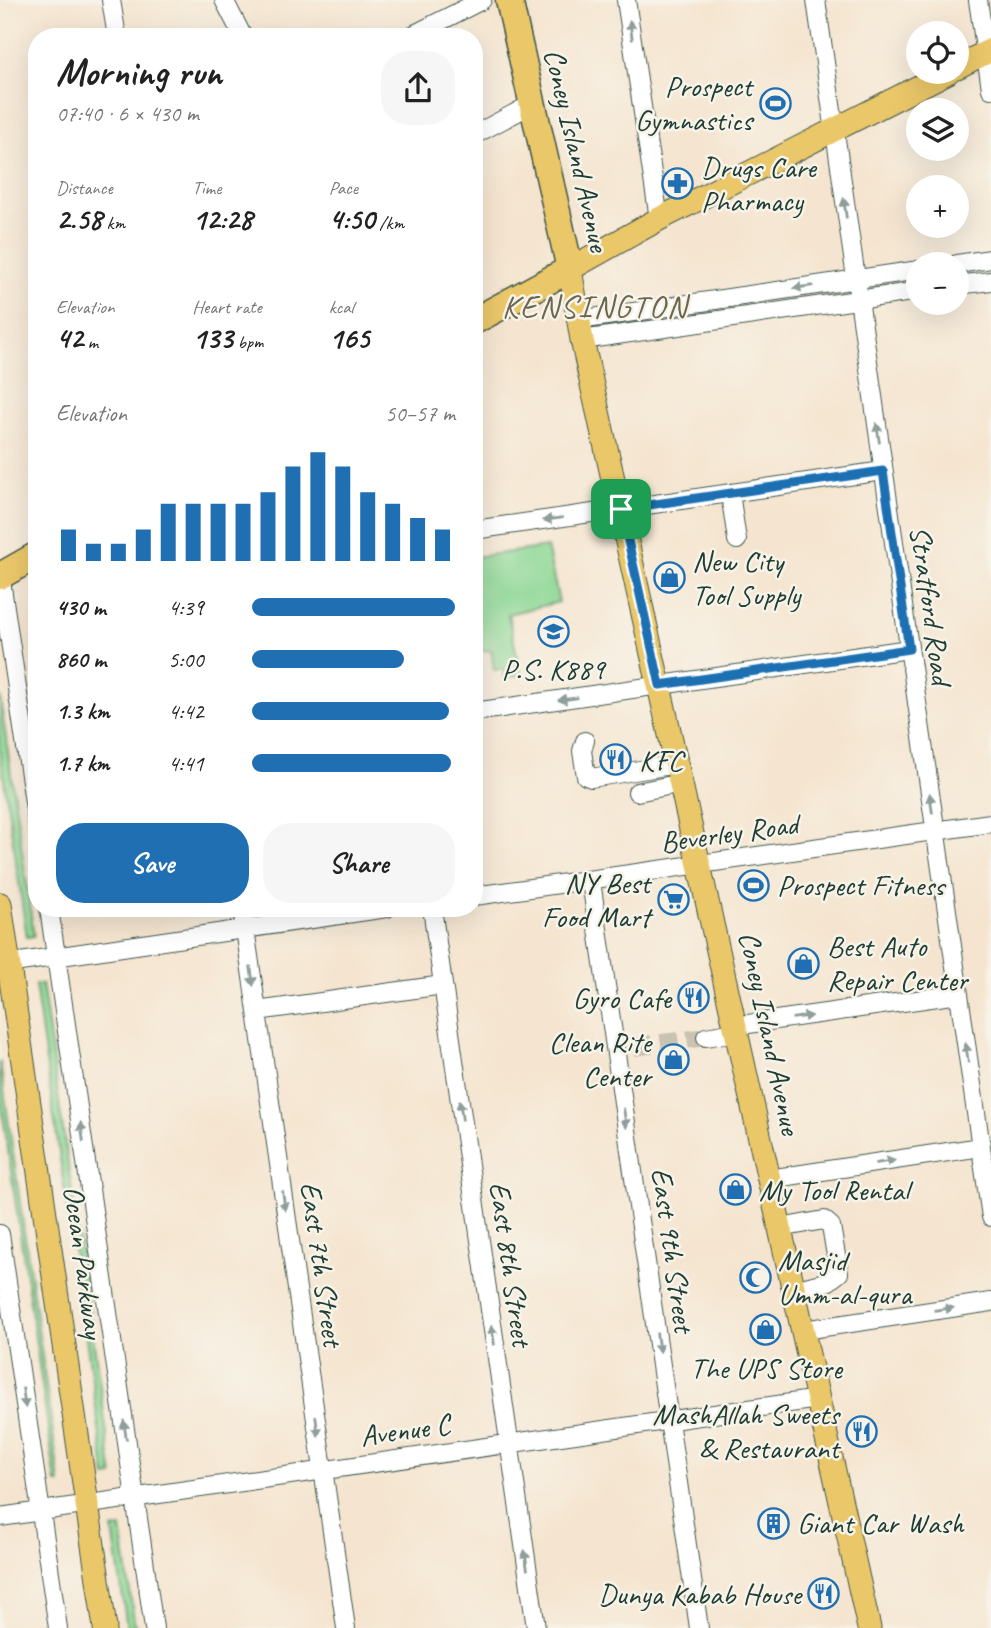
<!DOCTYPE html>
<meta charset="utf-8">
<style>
:root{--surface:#fff;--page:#f6f6f6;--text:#222;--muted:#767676;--accent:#1f6fb2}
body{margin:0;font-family:Caveat,sans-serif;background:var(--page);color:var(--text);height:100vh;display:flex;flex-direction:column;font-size:26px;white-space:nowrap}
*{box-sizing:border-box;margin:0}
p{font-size:23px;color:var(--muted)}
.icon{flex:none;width:38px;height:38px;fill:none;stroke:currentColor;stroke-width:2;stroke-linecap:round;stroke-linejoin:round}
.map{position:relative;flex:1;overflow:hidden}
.details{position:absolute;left:28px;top:28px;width:455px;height:889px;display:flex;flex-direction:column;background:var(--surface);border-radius:28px;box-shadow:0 7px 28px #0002}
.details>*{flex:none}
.buttons{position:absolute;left:906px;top:21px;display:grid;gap:14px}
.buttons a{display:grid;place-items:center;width:63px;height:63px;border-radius:50%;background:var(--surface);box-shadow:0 7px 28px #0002;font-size:35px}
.pin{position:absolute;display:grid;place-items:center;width:60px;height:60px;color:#fff;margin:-30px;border-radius:14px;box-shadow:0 4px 10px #0006}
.round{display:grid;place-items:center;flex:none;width:74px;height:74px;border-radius:28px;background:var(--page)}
.headline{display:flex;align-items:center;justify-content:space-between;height:119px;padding:0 28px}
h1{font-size:38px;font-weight:800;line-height:52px}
.figures{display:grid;grid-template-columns:repeat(3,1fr);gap:10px;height:119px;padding:7px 28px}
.figures div{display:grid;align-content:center}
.figures b{font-size:30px;font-weight:800}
.figures small{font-size:19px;font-weight:400}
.figures p{font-size:19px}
.chart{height:196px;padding:14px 28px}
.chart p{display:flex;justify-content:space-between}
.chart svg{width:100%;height:126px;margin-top:7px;stroke:var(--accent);stroke-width:6}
.primary-button{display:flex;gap:14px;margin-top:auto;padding:14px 28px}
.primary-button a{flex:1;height:80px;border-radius:28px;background:var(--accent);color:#fff;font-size:28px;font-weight:800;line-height:80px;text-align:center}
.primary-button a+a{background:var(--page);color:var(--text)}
ul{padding:0 28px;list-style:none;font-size:23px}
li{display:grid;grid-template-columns:112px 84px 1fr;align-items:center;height:52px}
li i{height:18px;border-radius:9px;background:var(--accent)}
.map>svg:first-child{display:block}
.green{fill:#8bd794;stroke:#558a64;stroke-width:2}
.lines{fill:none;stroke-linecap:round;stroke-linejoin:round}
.minor-tunnel{stroke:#cac3b1;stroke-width:18;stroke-dasharray:18 9;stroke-linecap:butt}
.minor-casing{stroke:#3f564b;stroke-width:20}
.major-casing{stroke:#3f564b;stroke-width:25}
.highway-casing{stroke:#3f564b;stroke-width:29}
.minor{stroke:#fff;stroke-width:18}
.major{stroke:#eac769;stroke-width:23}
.highway{stroke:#eac769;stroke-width:26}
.oneway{fill:#8f9e9a}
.route-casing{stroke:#fff;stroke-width:14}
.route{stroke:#1f6fb2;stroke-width:9}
.labels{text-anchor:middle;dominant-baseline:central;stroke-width:5;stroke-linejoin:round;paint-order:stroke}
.poi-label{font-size:30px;fill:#1f3d34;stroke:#f7f3e8;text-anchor:start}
.street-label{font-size:30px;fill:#1f3d34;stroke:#f7f3e8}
.neighbourhood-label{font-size:32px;letter-spacing:2px;fill:#6b664f;stroke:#f7f3e8}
</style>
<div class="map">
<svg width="991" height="1628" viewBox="0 0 991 1628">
<rect width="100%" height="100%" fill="#f7f3e8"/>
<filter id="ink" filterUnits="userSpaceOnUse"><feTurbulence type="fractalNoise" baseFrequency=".0143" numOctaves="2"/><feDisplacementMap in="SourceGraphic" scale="14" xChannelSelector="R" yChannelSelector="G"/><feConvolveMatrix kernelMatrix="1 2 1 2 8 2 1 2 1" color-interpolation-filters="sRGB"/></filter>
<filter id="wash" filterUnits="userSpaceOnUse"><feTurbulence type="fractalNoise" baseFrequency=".00686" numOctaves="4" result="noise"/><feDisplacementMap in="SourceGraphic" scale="28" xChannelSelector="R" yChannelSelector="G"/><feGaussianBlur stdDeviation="1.57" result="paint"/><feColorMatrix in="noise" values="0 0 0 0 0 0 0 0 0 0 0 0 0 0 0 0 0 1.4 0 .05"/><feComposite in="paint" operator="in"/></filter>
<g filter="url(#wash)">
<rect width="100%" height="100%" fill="#f5e5d0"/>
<!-- green -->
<path class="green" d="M 547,547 L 559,602 L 508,614 L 521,675 L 505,678 L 503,669 L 494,670 L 491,650 L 476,652 L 474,557 Z
M 0,696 L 34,936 L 27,937 L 0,754 Z
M 42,984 L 113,1476 L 106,1477 L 35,985 Z
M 0,1062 L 60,1483 L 56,1483 L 0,1095 Z
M 121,1528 L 135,1628 L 127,1628 L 113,1529 Z"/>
</g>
<g filter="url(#ink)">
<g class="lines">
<!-- minor-tunnel -->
<path class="minor-tunnel" d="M 634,1047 L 706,1037"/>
<defs>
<path id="minor" d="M 111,0 L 117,37
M 224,0 L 243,37
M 626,0 L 659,219
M 816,0 L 991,1217
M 978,0 L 991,89
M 409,37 L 482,0
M 474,135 L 532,104
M 957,264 L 991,259
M 957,285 L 991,281
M 579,320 L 919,270
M 582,340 L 919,291
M 730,493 L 737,540
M 474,530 L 883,471
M 0,574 L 37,822
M 474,712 L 909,649
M 585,741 L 582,751 L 586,776 L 591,778 L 677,764
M 637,792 L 682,783
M 591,881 L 699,1628
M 474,896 L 991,823
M 49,908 L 154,1628
M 242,908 L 346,1628
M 432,908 L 536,1628
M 0,965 L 387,908
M 257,1011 L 443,985
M 734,1026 L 959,994
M 706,1037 L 736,1032
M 769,1179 L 981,1147
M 780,1228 L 824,1220 L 831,1226 L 839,1273 L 829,1281 L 794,1290
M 0,1234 L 58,1628
M 804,1330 L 991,1302
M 0,1517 L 818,1399"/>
<path id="major" d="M 957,67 L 991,50
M 0,904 L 105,1628
M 869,1628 L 582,340 L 570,269 L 659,219 L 948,72"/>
<path id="highway" d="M 474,321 L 570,269 L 509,0
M 0,576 L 37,555"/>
</defs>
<!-- minor casing -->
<use href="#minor" class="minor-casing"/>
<!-- major casing -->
<use href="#major" class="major-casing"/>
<!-- highway casing -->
<use href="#highway" class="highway-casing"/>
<!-- minor -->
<use href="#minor" class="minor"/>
<!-- major -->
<use href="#major" class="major"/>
<!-- highway -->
<use href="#highway" class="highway"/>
</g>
<!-- one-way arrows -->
<defs><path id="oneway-solid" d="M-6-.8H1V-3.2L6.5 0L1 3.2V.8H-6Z" transform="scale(1.75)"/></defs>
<g class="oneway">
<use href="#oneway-solid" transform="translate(631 30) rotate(-98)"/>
<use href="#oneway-solid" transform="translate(845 208) rotate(-98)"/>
<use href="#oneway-solid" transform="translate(803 287) rotate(172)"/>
<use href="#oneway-solid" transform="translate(878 433) rotate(-98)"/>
<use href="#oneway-solid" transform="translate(553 519) rotate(172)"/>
<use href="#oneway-solid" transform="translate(568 699) rotate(172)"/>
<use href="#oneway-solid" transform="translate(931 803) rotate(-98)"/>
<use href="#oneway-solid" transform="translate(252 976) rotate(82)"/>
<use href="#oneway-solid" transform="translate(802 1017) rotate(-8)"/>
<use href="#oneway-solid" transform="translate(967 1053) rotate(-98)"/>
<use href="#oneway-solid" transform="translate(461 1110) rotate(-98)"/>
<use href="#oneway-solid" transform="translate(625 1118) rotate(82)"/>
<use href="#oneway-solid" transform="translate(82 1132) rotate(-98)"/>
<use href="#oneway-solid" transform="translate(885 1162) rotate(-9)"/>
<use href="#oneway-solid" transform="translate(284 1201) rotate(82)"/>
<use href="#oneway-solid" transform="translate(944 1309) rotate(-8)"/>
<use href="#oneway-solid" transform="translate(493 1335) rotate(-98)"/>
<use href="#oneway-solid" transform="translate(658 1343) rotate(82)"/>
<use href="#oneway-solid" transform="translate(24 1398) rotate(82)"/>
<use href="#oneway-solid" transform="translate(317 1426) rotate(82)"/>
<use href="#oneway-solid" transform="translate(125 1430) rotate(-98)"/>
<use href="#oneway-solid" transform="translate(526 1560) rotate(-98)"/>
</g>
</g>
<g class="lines" filter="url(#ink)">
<defs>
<path id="route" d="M 883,471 L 909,649 L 660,685 L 621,509 Z"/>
</defs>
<!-- route casing -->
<use href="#route" class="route-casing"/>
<!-- route -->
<use href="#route" class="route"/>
</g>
<!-- icons -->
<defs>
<symbol id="stadium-ring" viewBox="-11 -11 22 22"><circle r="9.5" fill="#f7f3e8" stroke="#1f6fb2" stroke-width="1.5"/><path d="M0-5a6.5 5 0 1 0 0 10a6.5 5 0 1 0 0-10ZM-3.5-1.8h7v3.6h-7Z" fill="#1f6fb2"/></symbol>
<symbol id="pharmacy-ring" viewBox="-11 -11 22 22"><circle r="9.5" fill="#f7f3e8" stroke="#1f6fb2" stroke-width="1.5"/><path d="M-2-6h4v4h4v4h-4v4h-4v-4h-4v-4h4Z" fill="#1f6fb2"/></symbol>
<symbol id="shop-ring" viewBox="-11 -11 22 22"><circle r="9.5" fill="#f7f3e8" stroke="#1f6fb2" stroke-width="1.5"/><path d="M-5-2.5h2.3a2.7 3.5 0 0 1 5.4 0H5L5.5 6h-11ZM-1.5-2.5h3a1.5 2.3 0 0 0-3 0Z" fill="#1f6fb2"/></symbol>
<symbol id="school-ring" viewBox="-11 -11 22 22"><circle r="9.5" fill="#f7f3e8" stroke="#1f6fb2" stroke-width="1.5"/><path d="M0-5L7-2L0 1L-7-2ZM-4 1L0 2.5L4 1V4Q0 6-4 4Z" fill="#1f6fb2"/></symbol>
<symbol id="restaurant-ring" viewBox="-11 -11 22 22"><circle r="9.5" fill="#f7f3e8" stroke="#1f6fb2" stroke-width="1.5"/><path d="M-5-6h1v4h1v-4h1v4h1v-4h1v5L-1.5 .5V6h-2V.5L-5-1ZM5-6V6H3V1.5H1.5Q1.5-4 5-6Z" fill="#1f6fb2"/></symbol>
<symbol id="supermarket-ring" viewBox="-11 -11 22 22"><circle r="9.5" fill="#f7f3e8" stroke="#1f6fb2" stroke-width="1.5"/><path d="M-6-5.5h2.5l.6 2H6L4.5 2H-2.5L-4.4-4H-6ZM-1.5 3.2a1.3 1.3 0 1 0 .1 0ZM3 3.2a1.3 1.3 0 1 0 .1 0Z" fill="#1f6fb2"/></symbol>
<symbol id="mosque-ring" viewBox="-11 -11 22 22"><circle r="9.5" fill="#f7f3e8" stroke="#1f6fb2" stroke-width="1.5"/><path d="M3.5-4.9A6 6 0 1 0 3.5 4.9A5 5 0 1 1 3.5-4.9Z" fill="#1f6fb2"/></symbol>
<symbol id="building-ring" viewBox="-11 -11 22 22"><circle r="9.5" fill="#f7f3e8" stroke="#1f6fb2" stroke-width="1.5"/><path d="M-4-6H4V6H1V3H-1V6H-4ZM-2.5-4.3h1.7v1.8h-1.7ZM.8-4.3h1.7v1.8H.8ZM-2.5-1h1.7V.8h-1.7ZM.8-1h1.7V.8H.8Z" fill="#1f6fb2"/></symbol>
</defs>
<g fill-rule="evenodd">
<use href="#stadium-ring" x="758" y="86" width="35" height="35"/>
<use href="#pharmacy-ring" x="660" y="166" width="35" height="35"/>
<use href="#shop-ring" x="652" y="560" width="35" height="35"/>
<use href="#school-ring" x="536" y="614" width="35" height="35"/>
<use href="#restaurant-ring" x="598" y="742" width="35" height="35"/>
<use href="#stadium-ring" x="736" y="868" width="35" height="35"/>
<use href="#supermarket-ring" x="656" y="882" width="35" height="35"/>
<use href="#shop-ring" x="786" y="946" width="35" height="35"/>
<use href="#restaurant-ring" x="676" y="980" width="35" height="35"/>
<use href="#shop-ring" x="656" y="1042" width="35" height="35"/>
<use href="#shop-ring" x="718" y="1172" width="35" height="35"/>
<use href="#mosque-ring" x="738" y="1260" width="35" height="35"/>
<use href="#shop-ring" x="748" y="1312" width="35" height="35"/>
<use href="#restaurant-ring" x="844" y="1414" width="35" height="35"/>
<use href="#building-ring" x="756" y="1506" width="35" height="35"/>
<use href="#restaurant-ring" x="806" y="1576" width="35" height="35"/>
</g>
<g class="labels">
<!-- poi labels -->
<g class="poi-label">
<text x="752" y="86" text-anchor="end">Prospect<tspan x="752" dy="34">Gymnastics</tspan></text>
<text x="701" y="167">Drugs Care<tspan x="701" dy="34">Pharmacy</tspan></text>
<text x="692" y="561">New City<tspan x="692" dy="34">Tool Supply</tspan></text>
<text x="553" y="669" text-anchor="middle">P.S. K889</text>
<text x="639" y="760">KFC</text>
<text x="650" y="883" text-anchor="end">NY Best<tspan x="650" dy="34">Food Mart</tspan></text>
<text x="777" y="885">Prospect Fitness</text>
<text x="827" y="946">Best Auto<tspan x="827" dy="34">Repair Center</tspan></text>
<text x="671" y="998" text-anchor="end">Gyro Cafe</text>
<text x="651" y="1042" text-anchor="end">Clean Rite<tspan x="651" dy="34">Center</tspan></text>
<text x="759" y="1190">My Tool Rental</text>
<text x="778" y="1260">Masjid<tspan x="778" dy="34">Umm-al-qura</tspan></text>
<text x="766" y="1368" text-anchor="middle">The UPS Store</text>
<text x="839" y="1414" text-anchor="end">MashAllah Sweets<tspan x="839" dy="34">&amp; Restaurant</tspan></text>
<text x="797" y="1523">Giant Car Wash</text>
<text x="801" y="1594" text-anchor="end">Dunya Kabab House</text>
</g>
<!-- street labels -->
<g class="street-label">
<text transform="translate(577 150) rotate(77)">Coney Island Avenue</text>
<text transform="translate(931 605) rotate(82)">Stratford Road</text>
<text transform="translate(729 833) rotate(-8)">Beverley Road</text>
<text transform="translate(770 1033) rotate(78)">Coney Island Avenue</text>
<text transform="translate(673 1250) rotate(82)">East 9th Street</text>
<text transform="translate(84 1262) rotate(82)">Ocean Parkway</text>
<text transform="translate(322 1264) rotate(82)">East 7th Street</text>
<text transform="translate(511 1264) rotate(82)">East 8th Street</text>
<text transform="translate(405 1430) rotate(-8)">Avenue C</text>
</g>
<!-- neighbourhood labels -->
<g class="neighbourhood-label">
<text x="595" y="306">KENSINGTON</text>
</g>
</g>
</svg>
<div class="buttons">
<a><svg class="icon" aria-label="locate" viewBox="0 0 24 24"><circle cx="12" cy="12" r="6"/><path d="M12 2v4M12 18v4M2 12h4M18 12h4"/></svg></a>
<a><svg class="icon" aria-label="layers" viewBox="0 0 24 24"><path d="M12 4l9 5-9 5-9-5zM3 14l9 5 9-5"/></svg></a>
<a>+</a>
<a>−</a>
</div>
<div class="pin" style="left:621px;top:509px;background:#1e9e55"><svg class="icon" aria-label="arrive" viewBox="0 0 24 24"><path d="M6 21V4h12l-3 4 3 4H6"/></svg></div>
<section class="details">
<div class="headline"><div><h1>Morning run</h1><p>07:40 · 6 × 430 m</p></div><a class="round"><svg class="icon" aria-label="share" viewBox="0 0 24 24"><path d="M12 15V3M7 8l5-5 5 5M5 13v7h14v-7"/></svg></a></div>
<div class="figures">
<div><p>Distance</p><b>2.58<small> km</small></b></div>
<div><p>Time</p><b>12:28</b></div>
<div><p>Pace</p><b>4:50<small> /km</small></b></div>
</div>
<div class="figures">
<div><p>Elevation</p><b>42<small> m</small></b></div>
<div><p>Heart rate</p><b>133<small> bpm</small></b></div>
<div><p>kcal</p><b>165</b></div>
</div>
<div class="chart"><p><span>Elevation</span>50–57 m</p>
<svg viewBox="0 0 160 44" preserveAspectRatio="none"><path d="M5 44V33M15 44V38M25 44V38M35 44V33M45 44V24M55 44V24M65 44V24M75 44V24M85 44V20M95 44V11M105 44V6M115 44V11M125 44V20M135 44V24M145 44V29M155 44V33"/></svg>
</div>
<ul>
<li><b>430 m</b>4:39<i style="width:100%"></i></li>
<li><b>860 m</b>5:00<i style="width:75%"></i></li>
<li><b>1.3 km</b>4:42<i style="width:97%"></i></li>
<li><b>1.7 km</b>4:41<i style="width:98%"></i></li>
</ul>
<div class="primary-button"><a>Save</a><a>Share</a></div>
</section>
</div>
